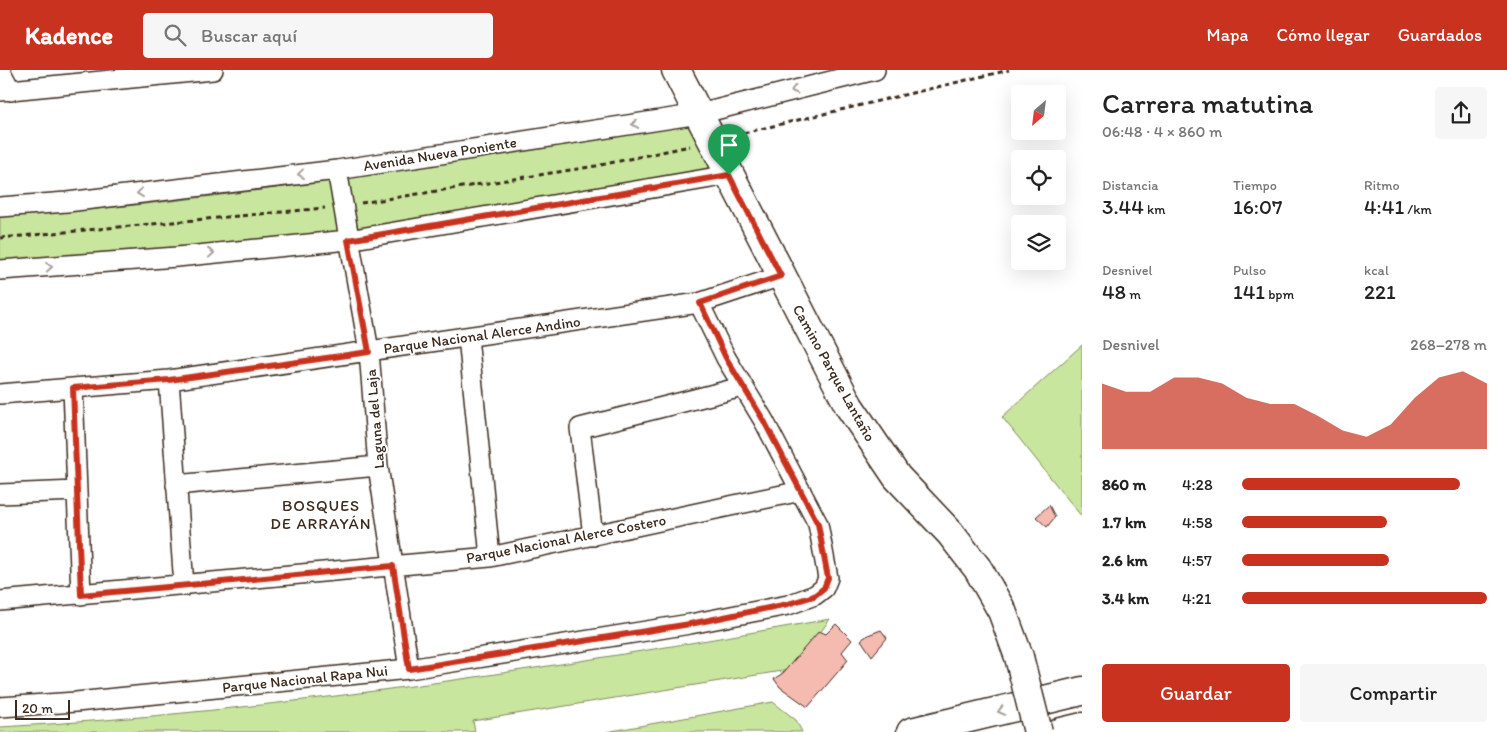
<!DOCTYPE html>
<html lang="es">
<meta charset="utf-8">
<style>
:root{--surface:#fff;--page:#f6f6f6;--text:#222;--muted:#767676;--accent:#c8321e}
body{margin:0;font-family:Itim,sans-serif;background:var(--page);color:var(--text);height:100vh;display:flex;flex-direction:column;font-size:19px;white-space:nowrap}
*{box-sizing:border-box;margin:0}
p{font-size:16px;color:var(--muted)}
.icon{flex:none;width:28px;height:28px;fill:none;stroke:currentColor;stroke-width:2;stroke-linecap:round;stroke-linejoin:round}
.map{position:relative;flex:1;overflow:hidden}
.side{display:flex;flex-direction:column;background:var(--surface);width:425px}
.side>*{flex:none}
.needle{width:32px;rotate:208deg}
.fabs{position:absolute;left:1011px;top:15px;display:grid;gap:10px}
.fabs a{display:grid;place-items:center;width:55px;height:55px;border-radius:5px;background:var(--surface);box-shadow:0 5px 20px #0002;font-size:25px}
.scale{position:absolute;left:15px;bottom:12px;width:55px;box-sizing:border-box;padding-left:5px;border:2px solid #3b2a1e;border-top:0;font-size:14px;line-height:18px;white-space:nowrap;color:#3b2a1e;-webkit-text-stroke:4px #fff;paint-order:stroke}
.pin{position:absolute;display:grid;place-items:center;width:42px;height:42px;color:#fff;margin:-51px -21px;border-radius:50% 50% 50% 0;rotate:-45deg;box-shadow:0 0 5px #0007}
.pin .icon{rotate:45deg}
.round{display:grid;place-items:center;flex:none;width:52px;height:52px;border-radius:5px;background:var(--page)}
.summary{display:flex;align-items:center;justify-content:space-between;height:85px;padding:0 20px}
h1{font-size:28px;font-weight:600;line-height:38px}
.metrics{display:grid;grid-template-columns:repeat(3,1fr);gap:8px;height:85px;padding:5px 20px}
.metrics div{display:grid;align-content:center}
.metrics b{font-size:21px;font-weight:600}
.metrics small{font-size:14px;font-weight:400}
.metrics p{font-size:14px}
.chart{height:140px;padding:10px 20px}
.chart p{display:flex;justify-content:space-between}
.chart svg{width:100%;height:90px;margin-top:5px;fill:var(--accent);opacity:.7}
.primary-button{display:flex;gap:10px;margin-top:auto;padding:10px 20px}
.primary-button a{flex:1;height:58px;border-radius:5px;background:var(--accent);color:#fff;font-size:20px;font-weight:600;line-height:58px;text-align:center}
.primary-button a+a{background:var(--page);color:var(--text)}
ul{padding:0 20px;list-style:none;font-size:16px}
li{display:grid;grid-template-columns:80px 60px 1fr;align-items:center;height:38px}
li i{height:12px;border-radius:6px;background:var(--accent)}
header{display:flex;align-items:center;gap:30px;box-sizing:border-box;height:70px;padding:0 25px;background:var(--accent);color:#fff}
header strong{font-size:24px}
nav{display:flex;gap:28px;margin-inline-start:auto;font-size:18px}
.search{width:350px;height:45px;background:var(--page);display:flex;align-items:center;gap:12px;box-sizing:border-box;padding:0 18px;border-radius:5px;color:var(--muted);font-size:19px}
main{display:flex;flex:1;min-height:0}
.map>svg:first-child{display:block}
.green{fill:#c8e69e;stroke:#82885e}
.building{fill:#f6bbb0;stroke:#3b2a1e}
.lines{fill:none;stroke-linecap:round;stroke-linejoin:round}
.street-casing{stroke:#3b2a1e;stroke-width:22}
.secondary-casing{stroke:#3b2a1e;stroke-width:31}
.highway-casing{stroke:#3b2a1e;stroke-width:31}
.path{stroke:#3b2a1e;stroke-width:3;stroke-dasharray:5 4;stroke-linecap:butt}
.street{stroke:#fff;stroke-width:19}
.secondary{stroke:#fff;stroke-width:28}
.highway{stroke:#fff;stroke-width:28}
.secondary-bridge-casing{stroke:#3b2a1e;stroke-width:31;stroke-linecap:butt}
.secondary-bridge{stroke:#fff;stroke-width:28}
.oneway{stroke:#a79f9a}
.route-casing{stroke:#fff;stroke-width:10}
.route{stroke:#c8321e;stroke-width:6}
.labels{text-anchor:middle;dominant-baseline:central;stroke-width:4;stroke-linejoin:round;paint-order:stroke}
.street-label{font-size:15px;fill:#3b2a1e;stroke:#fff}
.neighbourhood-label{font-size:16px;letter-spacing:1px;fill:#3b2a1e;stroke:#fff}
</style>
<header>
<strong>Kadence</strong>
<div class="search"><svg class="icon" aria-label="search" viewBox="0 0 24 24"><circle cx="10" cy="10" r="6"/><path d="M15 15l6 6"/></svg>Buscar aquí</div>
<nav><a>Mapa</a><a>Cómo llegar</a><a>Guardados</a></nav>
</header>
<main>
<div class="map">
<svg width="1082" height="662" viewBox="0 0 1082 662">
<rect width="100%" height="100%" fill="#fff"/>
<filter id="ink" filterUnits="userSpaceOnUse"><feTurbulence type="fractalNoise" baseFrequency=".02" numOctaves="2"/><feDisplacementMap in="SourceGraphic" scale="10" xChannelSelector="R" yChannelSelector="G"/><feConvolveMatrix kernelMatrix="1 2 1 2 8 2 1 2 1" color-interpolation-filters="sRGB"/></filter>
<g filter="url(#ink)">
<!-- green -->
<path class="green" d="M 692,53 L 717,101 L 340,163 L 91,186 L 0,192 L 0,147 C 232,131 462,90 692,53 Z
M 1082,275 L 1082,447 L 1002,347 Z
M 830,549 L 794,599 L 473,651 L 475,662 L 0,662 L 0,657 C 279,642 555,597 830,549 Z
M 773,632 L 796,650 L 802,662 L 606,662 Z"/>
<!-- building -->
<path class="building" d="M 1049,435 L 1055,447 L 1047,457 L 1036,447 Z
M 836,554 L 852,570 L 842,582 L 848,590 L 808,637 L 780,617 L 774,609 L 783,603 L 819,561 L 826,564 Z
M 881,560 L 887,568 L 872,586 L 861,570 L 868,565 Z"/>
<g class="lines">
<defs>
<path id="street" d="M 0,0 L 11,21
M 0,21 L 213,0
M 337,100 L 369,281 L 378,396 L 409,599
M 0,137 L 67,132 L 337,100 L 699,44 L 875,0
M 0,200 L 177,187 L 348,170 L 729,105
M 468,267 L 490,487
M 169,310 L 184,516
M 73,318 L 81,525
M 0,324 L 169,310 L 699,233 L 781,206
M 176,415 L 378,396
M 0,424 L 77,421
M 593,466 L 580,358 L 742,317
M 0,531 L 490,487 L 801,421
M 0,637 L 76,632 L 409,599 L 690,554 L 788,535 L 815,525 L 824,518 L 828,508 L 818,454 L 764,351 L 726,288 L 699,233"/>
<path id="secondary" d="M 676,0 L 849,336 L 897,407 L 950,463 L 978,499 L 1002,541 L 1019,587"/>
<path id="highway" d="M 911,662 L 1082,621
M 1061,662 L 1082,657"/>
</defs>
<!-- street casing -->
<use href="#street" class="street-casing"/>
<!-- secondary casing -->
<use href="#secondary" class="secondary-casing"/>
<!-- highway casing -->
<use href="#highway" class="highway-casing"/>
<!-- path -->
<path class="path" d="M 735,65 L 1009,0
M 361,133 L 596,96 L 690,76
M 0,168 L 325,138"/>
<!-- street -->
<use href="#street" class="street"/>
<!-- secondary -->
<use href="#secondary" class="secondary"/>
<!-- highway -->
<use href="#highway" class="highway"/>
<defs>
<path id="secondary-bridge" d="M 1019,587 L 1038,662"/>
</defs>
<!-- secondary-bridge casing -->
<use href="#secondary-bridge" class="secondary-bridge-casing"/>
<!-- secondary-bridge -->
<use href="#secondary-bridge" class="secondary-bridge"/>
</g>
<!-- one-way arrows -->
<defs><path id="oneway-chevron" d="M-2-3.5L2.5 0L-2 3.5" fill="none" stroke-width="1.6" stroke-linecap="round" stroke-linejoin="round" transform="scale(1.25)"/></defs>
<g class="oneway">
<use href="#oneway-chevron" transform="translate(794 20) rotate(166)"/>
<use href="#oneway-chevron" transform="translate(635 54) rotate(171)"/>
<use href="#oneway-chevron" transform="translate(301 104) rotate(173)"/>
<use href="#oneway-chevron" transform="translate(140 123) rotate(173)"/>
<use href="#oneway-chevron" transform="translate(211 183) rotate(-6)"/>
<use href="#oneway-chevron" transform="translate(49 197) rotate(-5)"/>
<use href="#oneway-chevron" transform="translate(1001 641) rotate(166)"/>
</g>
</g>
<g class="lines" filter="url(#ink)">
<defs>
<path id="route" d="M 729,105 L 781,206 L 700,233 L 726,288 L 764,351 L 818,454 L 828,508 L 824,518 L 814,526 L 788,534 L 690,554 L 409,599 L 393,496 L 81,525 L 73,318 L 169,310 L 369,282 L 348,170 Z"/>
</defs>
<!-- route casing -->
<use href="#route" class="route-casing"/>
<!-- route -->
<use href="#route" class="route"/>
</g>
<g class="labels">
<!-- street labels -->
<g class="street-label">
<text transform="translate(440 84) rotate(-9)">Avenida Nueva Poniente</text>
<text transform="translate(482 265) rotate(-8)">Parque Nacional Alerce Andino</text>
<text transform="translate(834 303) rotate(61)">Camino Parque Lantaño</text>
<text transform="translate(375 349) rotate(-95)">Laguna del Laja</text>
<text transform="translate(566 469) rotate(-11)">Parque Nacional Alerce Costero</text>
<text transform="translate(305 609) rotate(-6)">Parque Nacional Rapa Nui</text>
</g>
<!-- neighbourhood labels -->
<g class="neighbourhood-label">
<text x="321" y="435">BOSQUES<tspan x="321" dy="18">DE ARRAYÁN</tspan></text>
</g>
</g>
</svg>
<div class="fabs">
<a><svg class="needle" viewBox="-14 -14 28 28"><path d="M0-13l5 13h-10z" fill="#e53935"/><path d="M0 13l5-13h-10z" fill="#767676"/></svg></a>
<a><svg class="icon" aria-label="locate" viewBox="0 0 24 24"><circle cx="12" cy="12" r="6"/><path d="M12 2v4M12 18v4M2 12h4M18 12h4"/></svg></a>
<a><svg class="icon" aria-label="layers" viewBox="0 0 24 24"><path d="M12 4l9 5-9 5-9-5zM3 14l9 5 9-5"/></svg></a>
</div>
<div class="scale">20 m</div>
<div class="pin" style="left:729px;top:105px;background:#1e9e55"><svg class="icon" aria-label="arrive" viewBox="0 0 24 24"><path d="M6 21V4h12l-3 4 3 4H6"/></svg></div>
</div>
<section class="side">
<div class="summary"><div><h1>Carrera matutina</h1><p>06:48 · 4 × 860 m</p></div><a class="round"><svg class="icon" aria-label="share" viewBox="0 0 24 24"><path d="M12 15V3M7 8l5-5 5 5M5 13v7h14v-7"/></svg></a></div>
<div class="metrics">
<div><p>Distancia</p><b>3.44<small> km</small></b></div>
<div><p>Tiempo</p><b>16:07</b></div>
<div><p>Ritmo</p><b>4:41<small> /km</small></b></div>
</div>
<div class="metrics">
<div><p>Desnivel</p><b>48<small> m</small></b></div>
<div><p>Pulso</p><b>141<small> bpm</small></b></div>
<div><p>kcal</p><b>221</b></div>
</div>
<div class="chart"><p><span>Desnivel</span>268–278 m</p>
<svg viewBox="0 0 160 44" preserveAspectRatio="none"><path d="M0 44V12L10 16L20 16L30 9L40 9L50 12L60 19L70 22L80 22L90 28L100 35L110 38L120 32L130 19L140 9L150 6L160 12V44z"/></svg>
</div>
<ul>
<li><b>860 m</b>4:28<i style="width:89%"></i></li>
<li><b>1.7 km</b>4:58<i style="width:59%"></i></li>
<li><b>2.6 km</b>4:57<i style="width:60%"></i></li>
<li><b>3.4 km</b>4:21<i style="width:100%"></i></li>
</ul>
<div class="primary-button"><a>Guardar</a><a>Compartir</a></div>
</section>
</main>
